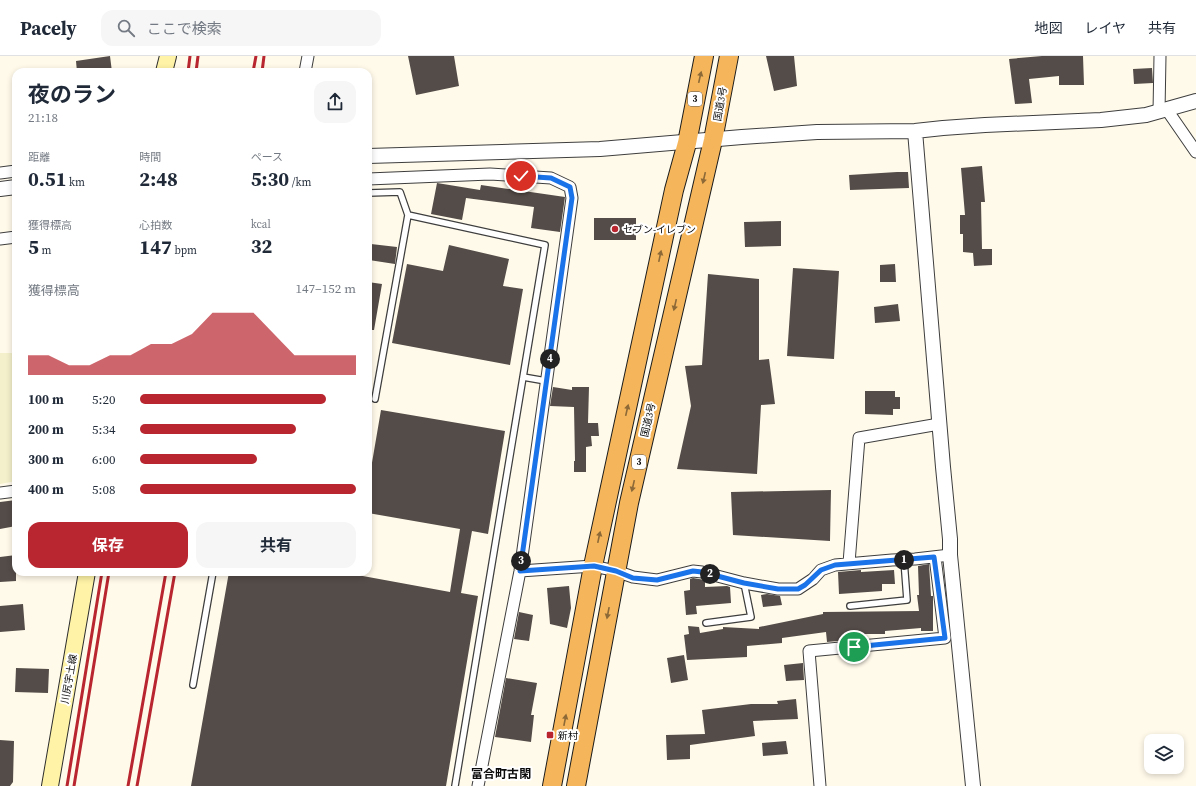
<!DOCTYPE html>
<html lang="ja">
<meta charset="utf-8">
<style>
:root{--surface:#fff;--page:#f6f6f7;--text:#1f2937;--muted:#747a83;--line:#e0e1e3;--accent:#b9262f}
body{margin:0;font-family:"Source Serif 4","Noto Sans JP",serif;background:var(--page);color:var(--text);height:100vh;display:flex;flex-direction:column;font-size:15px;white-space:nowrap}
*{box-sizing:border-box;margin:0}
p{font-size:13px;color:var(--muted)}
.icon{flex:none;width:22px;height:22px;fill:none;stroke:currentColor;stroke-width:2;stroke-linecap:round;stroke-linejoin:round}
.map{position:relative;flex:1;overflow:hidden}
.panel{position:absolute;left:12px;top:12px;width:360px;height:508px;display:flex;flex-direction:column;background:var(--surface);border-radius:12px;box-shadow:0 2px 6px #0003}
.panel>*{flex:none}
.fabs{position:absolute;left:1144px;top:678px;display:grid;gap:8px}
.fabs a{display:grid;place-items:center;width:40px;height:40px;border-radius:8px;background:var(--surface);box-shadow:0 2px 6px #0003;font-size:20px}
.pin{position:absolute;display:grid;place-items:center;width:34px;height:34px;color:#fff;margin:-17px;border:2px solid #fff;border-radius:50%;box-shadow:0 1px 4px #0007}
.km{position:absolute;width:20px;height:20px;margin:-10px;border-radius:50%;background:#222;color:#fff;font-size:11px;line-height:20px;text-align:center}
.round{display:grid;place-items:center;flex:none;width:42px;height:42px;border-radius:12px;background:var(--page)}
.summary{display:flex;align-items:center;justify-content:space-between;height:68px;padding:0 16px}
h1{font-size:22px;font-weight:700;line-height:30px}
.metrics{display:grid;grid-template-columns:repeat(3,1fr);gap:6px;height:68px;padding:4px 16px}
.metrics div{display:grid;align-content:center}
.metrics b{font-size:20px;font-weight:700}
.metrics small{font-size:11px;font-weight:400}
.metrics p{font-size:11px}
.chart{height:112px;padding:8px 16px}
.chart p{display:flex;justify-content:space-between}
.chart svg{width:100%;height:72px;margin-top:4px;fill:var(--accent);opacity:.7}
.cta{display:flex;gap:8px;margin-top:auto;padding:8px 16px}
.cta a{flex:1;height:46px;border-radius:12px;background:var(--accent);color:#fff;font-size:16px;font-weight:700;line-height:46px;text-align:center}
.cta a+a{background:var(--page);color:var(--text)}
ul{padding:0 16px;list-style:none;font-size:13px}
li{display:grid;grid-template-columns:64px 48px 1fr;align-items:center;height:30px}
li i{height:10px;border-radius:5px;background:var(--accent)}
header{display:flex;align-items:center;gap:24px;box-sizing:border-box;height:56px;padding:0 20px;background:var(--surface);border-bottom:1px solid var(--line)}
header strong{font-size:19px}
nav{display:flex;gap:22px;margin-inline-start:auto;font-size:14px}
.search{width:280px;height:36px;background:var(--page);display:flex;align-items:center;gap:10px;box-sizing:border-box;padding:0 14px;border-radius:12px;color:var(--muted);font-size:15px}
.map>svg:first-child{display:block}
.farmland{fill:#f4f0cb}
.building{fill:#544c48}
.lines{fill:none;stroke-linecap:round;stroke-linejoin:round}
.service-casing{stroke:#3e3e3e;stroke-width:8}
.minor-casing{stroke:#3e3e3e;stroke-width:13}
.tertiary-casing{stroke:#3e3e3e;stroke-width:16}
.secondary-casing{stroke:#2d2d2d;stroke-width:18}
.trunk-casing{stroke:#1c1c1c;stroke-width:20}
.service{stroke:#fff;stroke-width:5.5}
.minor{stroke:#fff;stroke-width:11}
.tertiary{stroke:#fff;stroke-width:14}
.secondary{stroke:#fef3a6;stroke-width:16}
.trunk{stroke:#f5b65b;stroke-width:18}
.rail{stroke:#b9262f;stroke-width:3}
.oneway{fill:#8c6937}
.route-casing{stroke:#fff;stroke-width:8}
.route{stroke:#1a73e8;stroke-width:5}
.poi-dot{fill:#b9262f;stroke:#fff;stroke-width:1.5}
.labels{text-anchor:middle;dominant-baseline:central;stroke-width:4;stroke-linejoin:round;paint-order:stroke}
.shield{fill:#fff;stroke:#545454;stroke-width:1}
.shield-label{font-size:9px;font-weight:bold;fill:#0b0b0b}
.street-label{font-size:10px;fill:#0b0b0b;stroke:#fff}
.poi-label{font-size:10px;fill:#0b0b0b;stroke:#fff;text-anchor:start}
.quarter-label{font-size:12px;font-weight:bold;fill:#0b0b0b;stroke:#fff}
</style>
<header>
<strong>Pacely</strong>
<div class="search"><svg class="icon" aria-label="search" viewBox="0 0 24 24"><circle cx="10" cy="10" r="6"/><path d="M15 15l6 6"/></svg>ここで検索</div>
<nav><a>地図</a><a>レイヤ</a><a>共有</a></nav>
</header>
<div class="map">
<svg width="1196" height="730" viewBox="0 0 1196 730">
<rect width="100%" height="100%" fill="#fffaea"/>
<!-- farmland -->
<path class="farmland" d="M 0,297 L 16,297 L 16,425 L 0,428 Z"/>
<!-- building -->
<path class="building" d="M 110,0 L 112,16 L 77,16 L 76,5 Z
M 408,0 L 454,0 L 459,30 L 416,39 Z
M 766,0 L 794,0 L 797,30 L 774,35 Z
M 1042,0 L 1083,0 L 1084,29 L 1059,29 L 1059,20 L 1029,23 L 1032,47 L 1015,48 L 1009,3 Z
M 1152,12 L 1153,27 L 1134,28 L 1133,13 Z
M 982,110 L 985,146 L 981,146 L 982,193 L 992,193 L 992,209 L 974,210 L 973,197 L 963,196 L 963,178 L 960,178 L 960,159 L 965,159 L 961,112 Z
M 897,116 L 908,116 L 909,132 L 850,134 L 849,119 Z
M 437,127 L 480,134 L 481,129 L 565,141 L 560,176 L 531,172 L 534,151 L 466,142 L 462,164 L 431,158 Z
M 594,162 L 636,162 L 636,184 L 594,184 Z
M 781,165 L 781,190 L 745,191 L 744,166 Z
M 371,188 L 397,191 L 395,208 L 369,204 Z
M 449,189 L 509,203 L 503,230 L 523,233 L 510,309 L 392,287 L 407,208 L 443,215 Z
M 895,208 L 896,226 L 880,226 L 880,209 Z
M 793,212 L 839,215 L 834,303 L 787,300 Z
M 708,218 L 759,223 L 759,304 L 769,303 L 775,348 L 761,349 L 757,418 L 677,413 L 691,350 L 685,310 L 702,309 Z
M 368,226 L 382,228 L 374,274 L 368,274 Z
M 898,248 L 900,265 L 875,267 L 874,251 Z
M 553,331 L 572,334 L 572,331 L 589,331 L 588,367 L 598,367 L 599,380 L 591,380 L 592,390 L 586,391 L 586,416 L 574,416 L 574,405 L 575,405 L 574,351 L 550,350 Z
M 865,335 L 895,335 L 895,341 L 900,341 L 900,353 L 893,353 L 893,359 L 865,358 Z
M 381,354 L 505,375 L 488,478 L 472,475 L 461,537 L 478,540 L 446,730 L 191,730 L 229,516 L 341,516 L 450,536 L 460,473 L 368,457 L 368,430 Z
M 831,434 L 830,485 L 733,479 L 731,436 Z
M 16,444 L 16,470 L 0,473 L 0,446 Z
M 16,499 L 16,525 L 0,526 L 0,501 Z
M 929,508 L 931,540 L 933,540 L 933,575 L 921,575 L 921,572 L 885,575 L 885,578 L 861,578 L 861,583 L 827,586 L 826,576 L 782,582 L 782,587 L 747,590 L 747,601 L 687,604 L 684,579 L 689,578 L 688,570 L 699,571 L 700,577 L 723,573 L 723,571 L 759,573 L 759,571 L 823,558 L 823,556 L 919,555 L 917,539 L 919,539 L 918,510 Z
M 861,514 L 861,516 L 894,514 L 895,528 L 882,528 L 882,535 L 839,538 L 838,516 Z
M 693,522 L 705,524 L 705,531 L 727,530 L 730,531 L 731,547 L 696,550 L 697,558 L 686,559 L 684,535 L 690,534 L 690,523 Z
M 569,530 L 571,552 L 567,572 L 550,568 L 547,532 Z
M 767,538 L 780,540 L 782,549 L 763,551 L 761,539 Z
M 23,548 L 25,574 L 0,576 L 0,550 Z
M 519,556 L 533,559 L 529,585 L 514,583 Z
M 684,599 L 688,624 L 671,627 L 667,602 Z
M 803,607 L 804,624 L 786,625 L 784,609 Z
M 16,612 L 49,613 L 48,637 L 15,636 Z
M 506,622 L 537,627 L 531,659 L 534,659 L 531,686 L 495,681 Z
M 796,643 L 798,663 L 753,665 L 755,680 L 690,689 L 690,703 L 667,704 L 666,679 L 705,678 L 702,654 L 751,648 L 778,648 L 777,645 Z
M 0,684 L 14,685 L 13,726 L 10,730 L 0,730 Z
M 786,685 L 788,698 L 763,700 L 762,687 Z"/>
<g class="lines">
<defs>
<path id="service" d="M 368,137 L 400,136 L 408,159 L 545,189 L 455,730
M 523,321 L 546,325
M 375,343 L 408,159
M 850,550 L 907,544 L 904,504
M 706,567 L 751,561 L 744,527
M 193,629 L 213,516"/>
<path id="minor" d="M 305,16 L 308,0
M 1167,54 L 1196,96
M 1159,56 L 1160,0
M 0,117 L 16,115
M 368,123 L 490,118 L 551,122 L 570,131 L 572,142 L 520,515 L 478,730
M 0,183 L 16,181
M 0,437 L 16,435
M 849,507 L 859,382 L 939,368
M 520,515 L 593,510 L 616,515 L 633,521 L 657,524 L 693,515 L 702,516 L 744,527 L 778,533 L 798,533 L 813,523 L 821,514 L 835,509 L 892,504 L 915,503 L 950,499
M 820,730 L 809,595 L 945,582 L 935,501"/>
<path id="tertiary" d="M 915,75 L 943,411 L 950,483 L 950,499 L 973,730
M 368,100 L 600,93 L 742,81 L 817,76 L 915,75 L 943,72 L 985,69 L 1101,64 L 1146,59 L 1196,45
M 0,133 L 16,131"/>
<path id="secondary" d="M 164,16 L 168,0
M 50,730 L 87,516"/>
<path id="trunk" d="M 552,730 L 593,510 L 674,134 L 687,87 L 704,0
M 576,730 L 629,447 L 713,84 L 729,0"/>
</defs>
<!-- service casing -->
<use href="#service" class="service-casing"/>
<!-- minor casing -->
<use href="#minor" class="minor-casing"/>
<!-- tertiary casing -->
<use href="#tertiary" class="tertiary-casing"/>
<!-- secondary casing -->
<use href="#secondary" class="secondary-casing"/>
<!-- trunk casing -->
<use href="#trunk" class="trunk-casing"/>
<!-- service -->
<use href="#service" class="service"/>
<!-- minor -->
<use href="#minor" class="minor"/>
<!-- tertiary -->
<use href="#tertiary" class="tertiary"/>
<!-- secondary -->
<use href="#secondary" class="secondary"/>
<!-- trunk -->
<use href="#trunk" class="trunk"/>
<!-- rail -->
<path class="rail" d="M 188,16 L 190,0
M 196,16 L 198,0
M 253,16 L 256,0
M 262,16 L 264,0
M 67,730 L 102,516
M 74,730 L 109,516
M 128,730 L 166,516
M 137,730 L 175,516"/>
</g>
<!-- one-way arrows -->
<defs><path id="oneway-solid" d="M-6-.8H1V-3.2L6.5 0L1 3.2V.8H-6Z"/></defs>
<g class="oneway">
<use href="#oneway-solid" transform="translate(700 21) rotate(-77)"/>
<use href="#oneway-solid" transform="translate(704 122) rotate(103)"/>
<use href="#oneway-solid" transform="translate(660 200) rotate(-78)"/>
<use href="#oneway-solid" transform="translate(675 249) rotate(103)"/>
<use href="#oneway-solid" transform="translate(627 354) rotate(-77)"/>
<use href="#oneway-solid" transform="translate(633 430) rotate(103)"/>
<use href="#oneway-solid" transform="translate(599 481) rotate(-78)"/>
<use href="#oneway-solid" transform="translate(608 557) rotate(101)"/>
<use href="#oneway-solid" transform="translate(565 664) rotate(-79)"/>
</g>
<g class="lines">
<defs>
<path id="route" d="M 521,120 L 551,122 L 570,131 L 572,142 L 520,515 L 594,510 L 616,515 L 633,522 L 657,524 L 693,515 L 702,516 L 744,527 L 778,533 L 798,533 L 805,529 L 821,514 L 835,509 L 934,501 L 945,582 L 854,591"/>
</defs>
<!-- route casing -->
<use href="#route" class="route-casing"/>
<!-- route -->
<use href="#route" class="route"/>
</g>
<!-- markers -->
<g class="poi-dot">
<circle cx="615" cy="173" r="4"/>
<rect x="546" y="675" width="8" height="8" rx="2"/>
</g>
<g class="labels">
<!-- shield labels -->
<g class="shield">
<rect x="688" y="36" width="14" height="14" rx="3"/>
<rect x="632" y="399" width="14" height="14" rx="3"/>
</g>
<g class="shield-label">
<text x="695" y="43">3</text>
<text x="639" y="406">3</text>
</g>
<!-- street labels -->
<g class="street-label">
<text transform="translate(720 48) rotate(-80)">国道3号</text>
<text transform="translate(648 364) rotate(-77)">国道3号</text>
<text transform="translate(69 623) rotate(-80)">川尻宇土線</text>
</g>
<!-- poi labels -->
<g class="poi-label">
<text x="623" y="173">セブン-イレブン</text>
<text x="558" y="679">新村</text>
</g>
<!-- quarter labels -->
<g class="quarter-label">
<text x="501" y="718">富合町古閑</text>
</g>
</g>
</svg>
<div class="fabs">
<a><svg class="icon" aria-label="layers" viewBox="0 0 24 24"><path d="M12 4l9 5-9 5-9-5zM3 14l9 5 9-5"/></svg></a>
</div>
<div class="pin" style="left:854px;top:591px;background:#1e9e55"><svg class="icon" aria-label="arrive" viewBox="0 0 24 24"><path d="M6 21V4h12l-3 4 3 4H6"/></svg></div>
<div class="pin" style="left:521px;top:120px;background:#d93025"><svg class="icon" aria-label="check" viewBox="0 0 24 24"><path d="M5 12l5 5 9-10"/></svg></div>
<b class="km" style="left:904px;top:504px">1</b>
<b class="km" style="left:710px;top:518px">2</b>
<b class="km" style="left:521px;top:505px">3</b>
<b class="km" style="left:550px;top:303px">4</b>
<section class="panel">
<div class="summary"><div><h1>夜のラン</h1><p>21:18</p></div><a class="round"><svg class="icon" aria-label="share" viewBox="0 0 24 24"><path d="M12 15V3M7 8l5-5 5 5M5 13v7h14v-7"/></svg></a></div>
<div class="metrics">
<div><p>距離</p><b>0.51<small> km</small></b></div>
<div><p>時間</p><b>2:48</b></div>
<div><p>ペース</p><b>5:30<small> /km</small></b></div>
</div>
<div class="metrics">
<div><p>獲得標高</p><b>5<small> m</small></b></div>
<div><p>心拍数</p><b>147<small> bpm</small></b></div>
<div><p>kcal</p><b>32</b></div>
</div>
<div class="chart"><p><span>獲得標高</span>147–152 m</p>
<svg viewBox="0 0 160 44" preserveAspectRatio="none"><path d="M0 44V32L10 32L20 38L30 38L40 32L50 32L60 25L70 25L80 19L90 6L100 6L110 6L120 19L130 32L140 32L150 32L160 32V44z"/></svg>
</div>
<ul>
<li><b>100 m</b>5:20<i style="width:86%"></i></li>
<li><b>200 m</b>5:34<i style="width:72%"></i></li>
<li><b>300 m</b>6:00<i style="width:54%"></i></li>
<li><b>400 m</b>5:08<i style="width:100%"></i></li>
</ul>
<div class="cta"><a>保存</a><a>共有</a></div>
</section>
</div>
